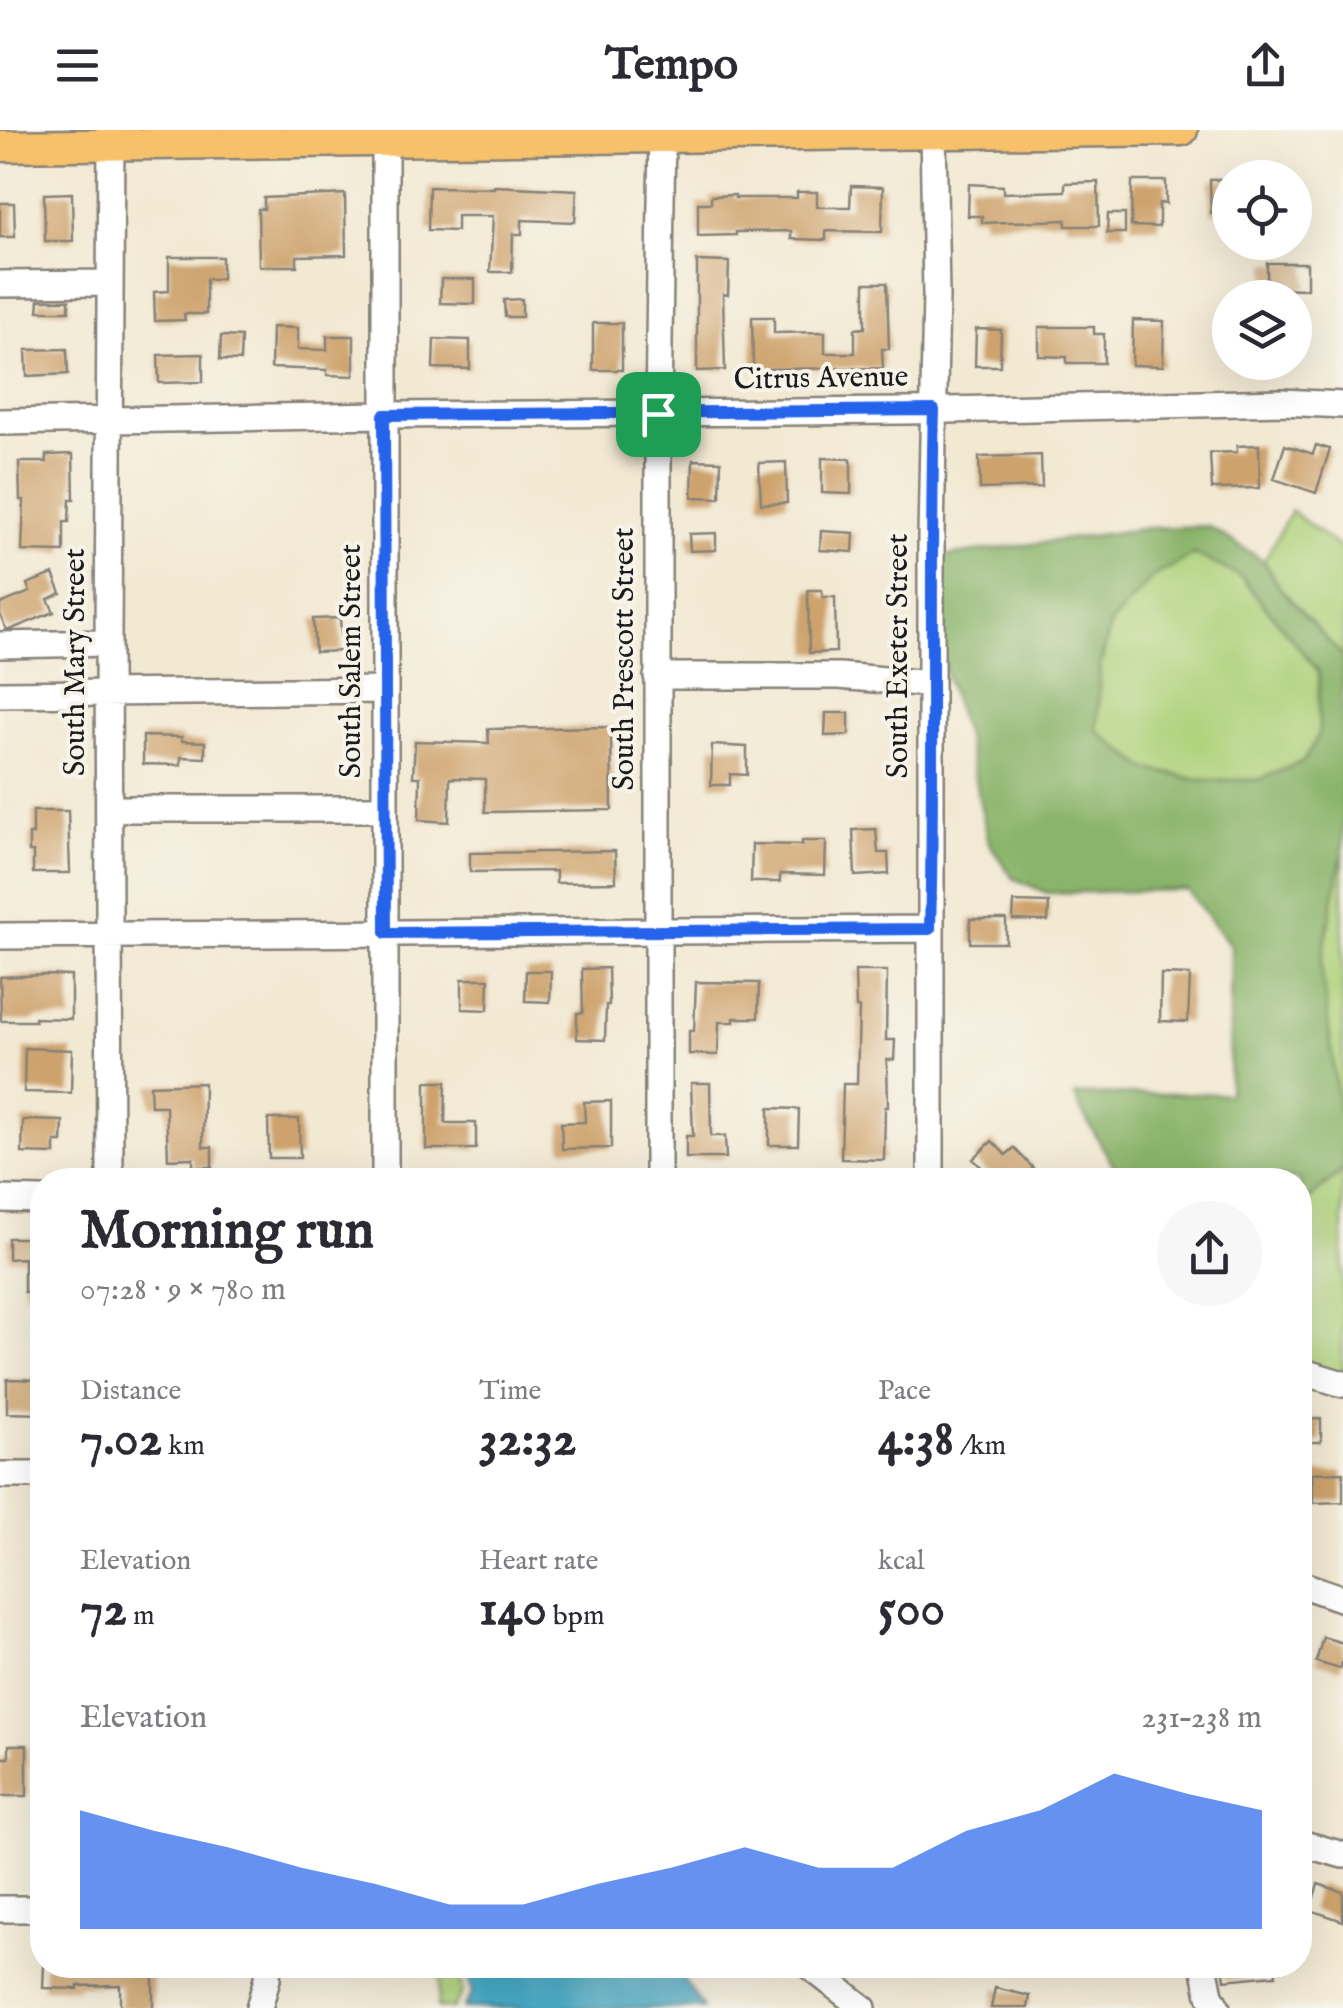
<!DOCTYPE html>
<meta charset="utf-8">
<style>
:root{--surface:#fff;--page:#f7f7f7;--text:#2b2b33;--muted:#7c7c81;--accent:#2563eb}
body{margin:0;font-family:"IM FELL English",serif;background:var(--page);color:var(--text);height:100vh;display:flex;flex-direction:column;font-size:38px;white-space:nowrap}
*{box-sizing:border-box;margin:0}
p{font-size:32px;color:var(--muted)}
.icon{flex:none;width:55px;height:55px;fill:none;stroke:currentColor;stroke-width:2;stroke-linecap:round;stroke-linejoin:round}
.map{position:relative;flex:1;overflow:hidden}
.drawer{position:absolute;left:30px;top:1038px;width:1282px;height:810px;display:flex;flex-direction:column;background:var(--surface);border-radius:40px;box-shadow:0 10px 40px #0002}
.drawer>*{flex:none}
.buttons{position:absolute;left:1212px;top:30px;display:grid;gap:20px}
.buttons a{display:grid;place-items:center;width:100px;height:100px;border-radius:50%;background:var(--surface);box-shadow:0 10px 40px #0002;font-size:50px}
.pin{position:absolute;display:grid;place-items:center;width:85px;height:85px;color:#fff;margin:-42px;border-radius:20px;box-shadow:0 5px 15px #0006}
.round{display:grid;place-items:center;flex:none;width:105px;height:105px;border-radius:52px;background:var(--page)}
.headline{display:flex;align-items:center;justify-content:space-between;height:170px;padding:0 50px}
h1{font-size:55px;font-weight:800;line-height:75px}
.metrics{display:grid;grid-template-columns:repeat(3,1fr);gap:15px;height:170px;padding:10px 50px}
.metrics div{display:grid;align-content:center}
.metrics b{font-size:50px;font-weight:800}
.metrics small{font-size:28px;font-weight:400}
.metrics p{font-size:28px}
.chart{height:280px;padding:20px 50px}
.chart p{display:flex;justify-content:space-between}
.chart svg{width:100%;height:180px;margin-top:10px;fill:var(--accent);opacity:.7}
header{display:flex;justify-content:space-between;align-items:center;height:130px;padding:0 50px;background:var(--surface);font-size:45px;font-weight:800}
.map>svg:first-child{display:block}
.green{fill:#aed27b;stroke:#65774c;stroke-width:2.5}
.forest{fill:#8ab46b;stroke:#536844;stroke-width:2.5;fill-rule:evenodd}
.water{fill:#45a8c5;stroke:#306270;stroke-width:2.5}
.building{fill:#cda26c}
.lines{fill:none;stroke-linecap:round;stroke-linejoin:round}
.minor-casing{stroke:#878278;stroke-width:30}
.major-casing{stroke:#878278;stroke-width:35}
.minor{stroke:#fff;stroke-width:25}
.major{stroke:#f7c06b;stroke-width:30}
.route-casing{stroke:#fff;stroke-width:20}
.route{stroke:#2563eb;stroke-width:12}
.labels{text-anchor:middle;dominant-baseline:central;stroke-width:8;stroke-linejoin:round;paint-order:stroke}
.street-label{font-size:30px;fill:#1c1c1c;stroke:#f7f3e8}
</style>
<header><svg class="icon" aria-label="menu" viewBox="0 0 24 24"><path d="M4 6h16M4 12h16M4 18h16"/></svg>Tempo<svg class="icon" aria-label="share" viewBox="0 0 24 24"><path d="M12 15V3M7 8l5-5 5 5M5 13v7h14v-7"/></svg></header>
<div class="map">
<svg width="1343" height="1878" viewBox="0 0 1343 1878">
<rect width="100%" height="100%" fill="#f7f3e8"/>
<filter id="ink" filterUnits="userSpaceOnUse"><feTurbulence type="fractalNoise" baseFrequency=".01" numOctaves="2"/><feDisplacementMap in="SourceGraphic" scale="20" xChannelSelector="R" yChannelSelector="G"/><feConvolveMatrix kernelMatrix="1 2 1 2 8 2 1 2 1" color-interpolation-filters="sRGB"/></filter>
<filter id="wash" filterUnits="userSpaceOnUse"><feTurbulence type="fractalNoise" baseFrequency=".0048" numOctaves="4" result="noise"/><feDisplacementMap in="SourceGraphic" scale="40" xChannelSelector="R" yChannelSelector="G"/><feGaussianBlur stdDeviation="2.25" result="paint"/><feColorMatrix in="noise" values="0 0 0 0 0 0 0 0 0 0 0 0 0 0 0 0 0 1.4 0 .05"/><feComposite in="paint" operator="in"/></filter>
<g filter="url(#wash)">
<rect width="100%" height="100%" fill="#f2e9d3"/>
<!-- green -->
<path class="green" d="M 1291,381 L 1343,420 L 1343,527 L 1280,458 L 1264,431 Z
M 1195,424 L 1241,447 L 1319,542 L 1319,604 L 1304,631 L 1258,650 L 1200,650 L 1146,639 L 1096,601 L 1100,536 L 1111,493 L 1153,447 Z
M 1343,727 L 1343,986 L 1339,982 L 1321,835 L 1341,729 Z
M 1343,1040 L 1343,1266 L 1300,1253 L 1300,1077 Z
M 441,1835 L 456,1835 L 463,1862 L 453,1878 L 437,1878 Z"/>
<!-- forest -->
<path class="forest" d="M 1208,396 L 1264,431 L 1280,458 L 1343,527 L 1343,727 L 1341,729 L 1321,835 L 1339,982 L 1343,986 L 1343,1040 L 1300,1077 L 1300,1050 L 1122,1050 L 1079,977 L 1075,965 L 1229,963 L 1231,816 L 1187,760 L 1047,763 L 1013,748 L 989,713 L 966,609 L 942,533 L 939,427 L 1148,398 ZM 1195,424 L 1241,447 L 1319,542 L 1319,604 L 1304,631 L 1258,650 L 1200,650 L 1147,639 L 1097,601 L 1100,536 L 1111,493 L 1153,447 Z"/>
<!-- water -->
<path class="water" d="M 465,1835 L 674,1835 L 703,1878 L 463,1878 L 472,1864 Z"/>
<g id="blocks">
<!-- building -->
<path class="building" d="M 1230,49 L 1230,83 L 1211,83 L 1210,50 Z
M 1132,51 L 1166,51 L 1166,74 L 1159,73 L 1159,97 L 1131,96 Z
M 1098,52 L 1099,96 L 1066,96 L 1066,90 L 982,93 L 982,86 L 968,86 L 969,54 L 1003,56 L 1003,63 L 1065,61 L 1065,53 Z
M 494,56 L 577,60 L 575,92 L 522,90 L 522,104 L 513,104 L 512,142 L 490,142 L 493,86 L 457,86 L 457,101 L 428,100 L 429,57 L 494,58 Z
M 851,56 L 883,57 L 882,102 L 826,101 L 826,110 L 791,109 L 791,101 L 736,102 L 736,105 L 698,106 L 698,73 L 711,73 L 711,66 L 735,65 L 735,68 L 797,68 L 797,62 L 817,62 L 817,77 L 850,77 Z
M 72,63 L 73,111 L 45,111 L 44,64 Z
M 345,64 L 346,125 L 297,126 L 297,136 L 259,136 L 258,79 L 264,79 L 264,68 Z
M 0,73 L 14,73 L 15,107 L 0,107 Z
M 1108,84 L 1125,84 L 1125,103 L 1107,103 Z
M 169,127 L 222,127 L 222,149 L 206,149 L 206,184 L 184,184 L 185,190 L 155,191 L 154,162 L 169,161 Z
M 697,131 L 729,132 L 728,165 L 723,164 L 725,240 L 697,241 Z
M 1267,133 L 1307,133 L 1307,159 L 1267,158 Z
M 441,149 L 475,149 L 475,174 L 440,173 Z
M 865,153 L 887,153 L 889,219 L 882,219 L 883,238 L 753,239 L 752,187 L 774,187 L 774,203 L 825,202 L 825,223 L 855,223 L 855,199 L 865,198 Z
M 522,169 L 522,187 L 505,187 L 504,170 Z
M 39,170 L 69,170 L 69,181 L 38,181 Z
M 1133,190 L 1164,191 L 1163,236 L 1132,235 Z
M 593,193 L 622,193 L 622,240 L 593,240 Z
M 272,197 L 298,198 L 298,219 L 327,220 L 327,206 L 354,206 L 354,246 L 327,245 L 327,240 L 271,238 Z
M 1039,197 L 1094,197 L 1094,204 L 1104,204 L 1104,233 L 1067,233 L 1067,227 L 1039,226 Z
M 976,199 L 1001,200 L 1000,236 L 975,236 Z
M 221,206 L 241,207 L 240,231 L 220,230 Z
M 434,209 L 470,210 L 470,239 L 433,238 Z
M 67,219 L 68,244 L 27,246 L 26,220 Z
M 203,224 L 203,252 L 159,253 L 158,225 Z
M 1259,315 L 1260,358 L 1212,359 L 1210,323 L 1237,322 L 1237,316 Z
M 1285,315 L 1313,324 L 1316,315 L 1330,319 L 1316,363 L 1274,349 Z
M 73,324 L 74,369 L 70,369 L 69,392 L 64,392 L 64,422 L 22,421 L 24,370 L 20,370 L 19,332 L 47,332 L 46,325 Z
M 1041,325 L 1042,357 L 980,359 L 979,327 Z
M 822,328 L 851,329 L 851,364 L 822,363 Z
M 693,330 L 721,331 L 720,368 L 692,367 Z
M 786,332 L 787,373 L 761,374 L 759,333 Z
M 821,401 L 854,403 L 853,422 L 820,420 Z
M 716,403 L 716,420 L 690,421 L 689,404 Z
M 53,444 L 61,463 L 48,469 L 54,482 L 12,499 L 6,499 L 0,484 L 0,474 L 30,462 L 27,454 Z
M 808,460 L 822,460 L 823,467 L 835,467 L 836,522 L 809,523 Z
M 340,488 L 342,521 L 315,522 L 313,489 Z
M 826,583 L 849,583 L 849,605 L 825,606 Z
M 611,597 L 612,680 L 485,682 L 485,649 L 450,648 L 449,692 L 419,690 L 420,647 L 413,647 L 415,611 L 489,613 L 488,599 Z
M 143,606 L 182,607 L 182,611 L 205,612 L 205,628 L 181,627 L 181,635 L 143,634 Z
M 712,615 L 747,617 L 747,645 L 730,644 L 730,655 L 711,655 Z
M 33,681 L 68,681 L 70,743 L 33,743 L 33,722 L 29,722 L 29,704 L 33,704 Z
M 876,699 L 878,723 L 888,723 L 889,744 L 855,746 L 853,700 Z
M 802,711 L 826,711 L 825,745 L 780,744 L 780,752 L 751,752 L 752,714 L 802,715 Z
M 615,721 L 616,752 L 556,753 L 556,741 L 470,742 L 470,723 Z
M 1014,772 L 1049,773 L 1048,791 L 1013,790 Z
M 970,789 L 1006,789 L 1006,813 L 970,813 Z
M 608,838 L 609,875 L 606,875 L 605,910 L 577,909 L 577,883 L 583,883 L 582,839 Z
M 526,841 L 551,841 L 550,872 L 525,871 Z
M 855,841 L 887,841 L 886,910 L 895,910 L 894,930 L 887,930 L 888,977 L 885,977 L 884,1030 L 841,1029 L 843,954 L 857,954 L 859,878 L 856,878 Z
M 1161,844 L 1190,845 L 1188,892 L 1160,891 Z
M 44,845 L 71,846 L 71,889 L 35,888 L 35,891 L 1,891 L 0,847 Z
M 462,849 L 489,849 L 488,880 L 462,879 Z
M 696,852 L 759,853 L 758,888 L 734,888 L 734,892 L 719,892 L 718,925 L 689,924 L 689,901 L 694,901 Z
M 25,918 L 72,920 L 71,963 L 24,962 Z
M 426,952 L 446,952 L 445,993 L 476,993 L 476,1019 L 426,1019 Z
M 204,953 L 203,1017 L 212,1017 L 212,1037 L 193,1037 L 193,1028 L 168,1029 L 166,976 L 151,976 L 150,955 Z
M 691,953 L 710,953 L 711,1006 L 725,1006 L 726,1028 L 686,1028 L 686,1006 L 693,1006 Z
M 611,971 L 611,1018 L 562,1019 L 561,993 L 585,992 L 584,972 Z
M 769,978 L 799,979 L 798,1015 L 769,1015 Z
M 268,989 L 299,989 L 300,1028 L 269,1028 Z
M 23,990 L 63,991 L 62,1012 L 55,1012 L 55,1024 L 22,1023 Z
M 992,1011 L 1006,1025 L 1014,1018 L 1033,1038 L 1020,1050 L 994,1050 L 973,1029 Z
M 8,1108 L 42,1108 L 42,1162 L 24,1162 L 24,1128 L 8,1129 Z
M 7,1249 L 42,1250 L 42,1284 L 7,1283 Z
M 1321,1289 L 1321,1312 L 1300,1312 L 1300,1290 Z
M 1343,1342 L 1343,1372 L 1313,1373 L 1312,1343 Z
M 1323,1507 L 1343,1513 L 1343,1529 L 1340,1539 L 1316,1532 Z
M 9,1615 L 27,1615 L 27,1666 L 0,1666 L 0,1628 L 9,1628 Z
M 1318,1754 L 1343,1762 L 1343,1791 L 1310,1780 Z
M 44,1835 L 153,1835 L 153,1878 L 120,1878 L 120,1855 L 78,1856 L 78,1859 L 43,1858 Z
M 1223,1835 L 1275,1835 L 1276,1845 L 1225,1850 Z
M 995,1858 L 1030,1866 L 1028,1878 L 991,1878 Z"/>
</g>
</g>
<g filter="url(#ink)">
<use href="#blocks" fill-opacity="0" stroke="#878278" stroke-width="2.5"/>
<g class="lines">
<defs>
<path id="minor" d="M 0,154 L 109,153
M 0,292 L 384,285 L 907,281 L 1282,272 L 1343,275
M 0,515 L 108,513
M 657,546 L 839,546 L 931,554
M 0,564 L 385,560
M 109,679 L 385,679
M 0,806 L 930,799
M 110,1050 L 108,513 L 111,0
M 385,1050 L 385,0
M 658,1050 L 658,284 L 662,0
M 931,1050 L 931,406 L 936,164 L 933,0
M 0,1069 L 42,1070
M 1300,1241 L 1343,1254
M 0,1345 L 42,1345
M 1300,1454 L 1343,1469
M 1300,1713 L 1343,1725
M 0,1779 L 42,1779
M 808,1835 L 863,1878
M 1204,1835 L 1210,1865 L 1217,1878
M 259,1878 L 267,1849 L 268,1835"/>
<path id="major" d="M 0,16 L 1182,0"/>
</defs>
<!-- minor casing -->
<use href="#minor" class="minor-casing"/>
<!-- major casing -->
<use href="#major" class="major-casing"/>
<!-- minor -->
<use href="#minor" class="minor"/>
<!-- major -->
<use href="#major" class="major"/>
</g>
</g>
<g class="lines" filter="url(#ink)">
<defs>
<path id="route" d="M 934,280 C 929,453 935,626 930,799 L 386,803 L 384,285 Z"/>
</defs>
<!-- route casing -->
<use href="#route" class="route-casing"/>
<!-- route -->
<use href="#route" class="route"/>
</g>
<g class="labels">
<!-- street labels -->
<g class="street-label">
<text transform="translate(821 249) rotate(-1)">Citrus Avenue</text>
<text transform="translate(899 526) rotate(-90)">South Exeter Street</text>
<text transform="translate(625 529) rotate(-90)">South Prescott Street</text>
<text transform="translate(352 531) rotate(-90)">South Salem Street</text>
<text transform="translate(76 532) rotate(-90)">South Mary Street</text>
</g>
</g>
</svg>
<div class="buttons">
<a><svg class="icon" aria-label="locate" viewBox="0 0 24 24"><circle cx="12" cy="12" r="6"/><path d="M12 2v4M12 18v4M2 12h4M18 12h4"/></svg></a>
<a><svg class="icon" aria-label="layers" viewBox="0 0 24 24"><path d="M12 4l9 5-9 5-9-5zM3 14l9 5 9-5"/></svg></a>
</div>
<div class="pin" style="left:658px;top:284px;background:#1e9e55"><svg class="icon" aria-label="arrive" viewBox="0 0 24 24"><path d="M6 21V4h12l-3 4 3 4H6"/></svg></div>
<section class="drawer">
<div class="headline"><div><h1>Morning run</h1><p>07:28 · 9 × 780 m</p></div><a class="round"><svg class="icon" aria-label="share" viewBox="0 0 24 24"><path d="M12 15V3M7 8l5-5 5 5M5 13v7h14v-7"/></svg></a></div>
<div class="metrics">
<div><p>Distance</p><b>7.02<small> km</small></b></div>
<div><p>Time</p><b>32:32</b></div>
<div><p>Pace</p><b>4:38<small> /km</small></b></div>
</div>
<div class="metrics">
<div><p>Elevation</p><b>72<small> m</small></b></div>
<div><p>Heart rate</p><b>140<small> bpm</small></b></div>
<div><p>kcal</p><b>500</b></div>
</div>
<div class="chart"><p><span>Elevation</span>231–238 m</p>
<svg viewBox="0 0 160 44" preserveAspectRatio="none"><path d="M0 44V15L10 20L20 24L30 29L40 33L50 38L60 38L70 33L80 29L90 24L100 29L110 29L120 20L130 15L140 6L150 11L160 15V44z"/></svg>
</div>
</section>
</div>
